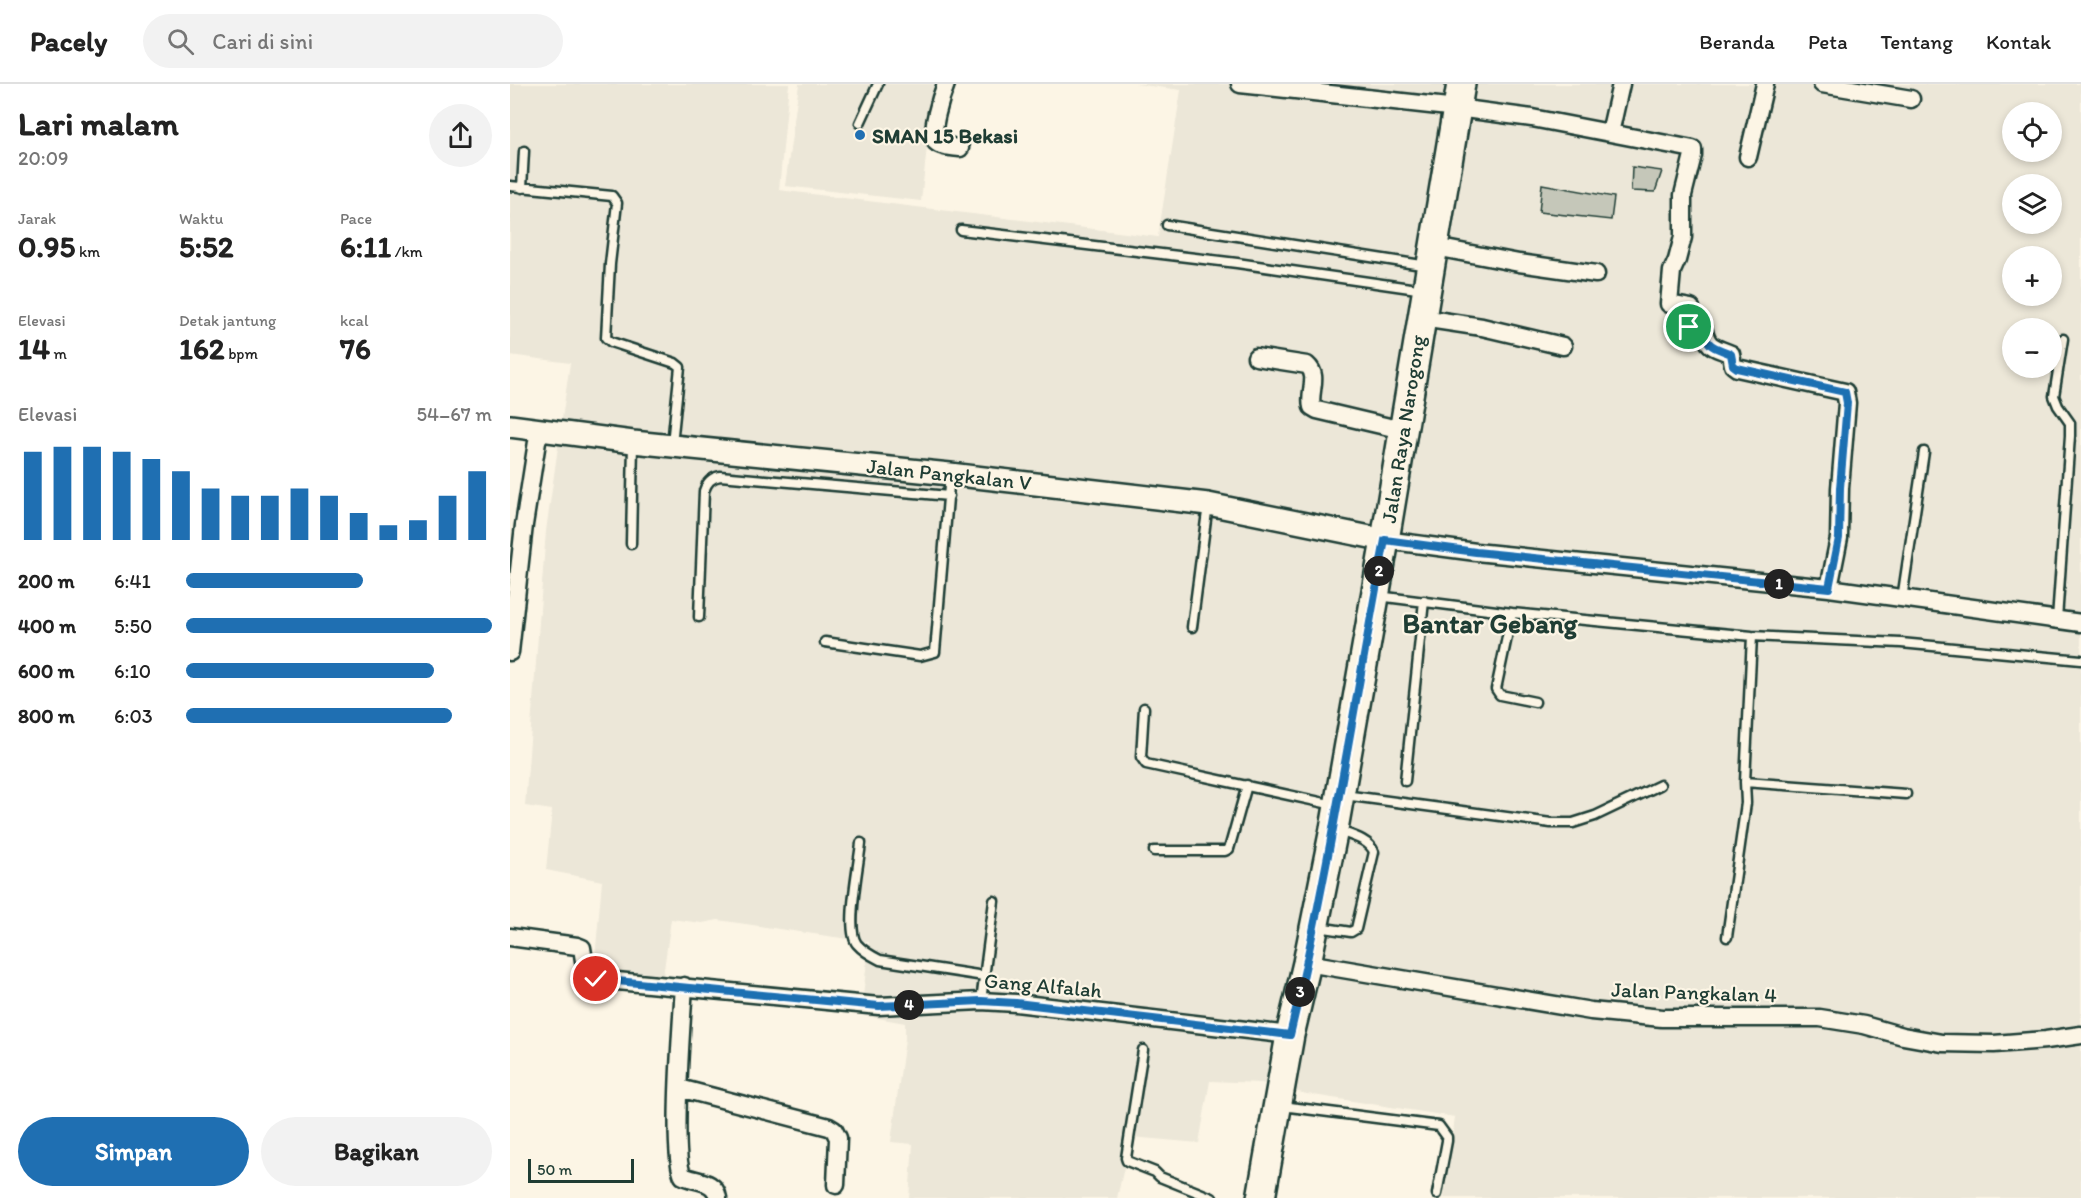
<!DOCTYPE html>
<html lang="id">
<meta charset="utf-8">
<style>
:root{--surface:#fff;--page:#f2f2f2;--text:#222;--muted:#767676;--line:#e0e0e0;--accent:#1f6fb2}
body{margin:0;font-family:Itim,sans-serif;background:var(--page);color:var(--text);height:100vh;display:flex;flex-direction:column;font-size:22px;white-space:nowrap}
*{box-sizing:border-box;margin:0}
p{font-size:20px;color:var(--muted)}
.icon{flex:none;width:33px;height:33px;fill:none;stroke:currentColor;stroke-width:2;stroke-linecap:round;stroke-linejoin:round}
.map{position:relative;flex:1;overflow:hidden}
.drawer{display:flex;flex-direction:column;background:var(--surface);width:510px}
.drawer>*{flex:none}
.fabs{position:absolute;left:1492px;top:18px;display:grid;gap:12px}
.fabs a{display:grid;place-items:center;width:60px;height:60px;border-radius:50%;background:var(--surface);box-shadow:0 3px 9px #0003;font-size:30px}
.scale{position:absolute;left:18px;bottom:15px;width:106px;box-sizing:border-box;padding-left:6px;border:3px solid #1f3d34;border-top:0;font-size:16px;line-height:21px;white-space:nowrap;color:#1f3d34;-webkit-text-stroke:4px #fcf5e5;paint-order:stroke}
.pin{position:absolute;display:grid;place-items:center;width:51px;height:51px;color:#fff;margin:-26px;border:3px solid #fff;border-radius:50%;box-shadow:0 2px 6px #0007}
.km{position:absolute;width:30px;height:30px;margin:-15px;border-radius:50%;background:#222;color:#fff;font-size:16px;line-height:30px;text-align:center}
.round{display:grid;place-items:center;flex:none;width:63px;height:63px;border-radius:32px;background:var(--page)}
.head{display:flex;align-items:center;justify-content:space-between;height:102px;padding:0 18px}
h1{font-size:33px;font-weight:700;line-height:45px}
.stats{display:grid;grid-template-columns:repeat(3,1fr);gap:9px;height:102px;padding:6px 18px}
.stats div{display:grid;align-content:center}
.stats b{font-size:30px;font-weight:700}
.stats small{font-size:16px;font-weight:400}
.stats p{font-size:16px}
.chart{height:168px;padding:12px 18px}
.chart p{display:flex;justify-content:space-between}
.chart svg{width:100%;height:108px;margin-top:6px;stroke:var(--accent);stroke-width:6}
.button{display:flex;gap:12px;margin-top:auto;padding:12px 18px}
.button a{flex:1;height:69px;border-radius:36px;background:var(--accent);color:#fff;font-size:24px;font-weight:700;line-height:69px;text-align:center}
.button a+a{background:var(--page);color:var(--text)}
ul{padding:0 18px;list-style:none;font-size:20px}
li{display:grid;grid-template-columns:96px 72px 1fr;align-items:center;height:45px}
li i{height:15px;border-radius:8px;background:var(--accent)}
header{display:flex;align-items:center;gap:36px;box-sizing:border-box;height:84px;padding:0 30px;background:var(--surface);border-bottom:2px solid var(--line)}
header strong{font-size:28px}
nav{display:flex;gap:33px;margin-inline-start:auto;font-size:21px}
.search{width:420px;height:54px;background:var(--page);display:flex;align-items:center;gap:15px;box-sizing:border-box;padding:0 21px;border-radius:33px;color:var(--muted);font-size:22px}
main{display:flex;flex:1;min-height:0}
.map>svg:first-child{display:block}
.built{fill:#ece7d8;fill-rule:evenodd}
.building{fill:#c5c7b9;stroke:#1f3d34;stroke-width:1.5}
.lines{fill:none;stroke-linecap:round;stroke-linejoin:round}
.service-casing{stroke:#1f3d34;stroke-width:13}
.minor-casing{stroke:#1f3d34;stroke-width:21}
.tertiary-casing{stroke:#1f3d34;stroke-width:26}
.primary-casing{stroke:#1f3d34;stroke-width:32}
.service{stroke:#fcf5e5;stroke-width:8}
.minor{stroke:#fcf5e5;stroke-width:16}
.tertiary{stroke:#fcf5e5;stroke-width:21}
.primary{stroke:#fcf5e5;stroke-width:27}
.route-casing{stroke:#fff;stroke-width:12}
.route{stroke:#1f6fb2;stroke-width:8}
.poi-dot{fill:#1f6fb2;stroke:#fcf5e5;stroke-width:2}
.labels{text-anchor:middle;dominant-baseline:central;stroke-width:4.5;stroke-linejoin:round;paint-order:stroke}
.poi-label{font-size:21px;font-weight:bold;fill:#1f3d34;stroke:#fcf5e5;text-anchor:start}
.street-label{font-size:21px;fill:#1f3d34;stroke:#fcf5e5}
.district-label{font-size:27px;font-weight:bold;fill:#1f3d34;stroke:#fcf5e5}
</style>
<header>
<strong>Pacely</strong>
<div class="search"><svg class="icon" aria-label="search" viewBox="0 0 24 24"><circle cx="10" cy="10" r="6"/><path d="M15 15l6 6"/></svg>Cari di sini</div>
<nav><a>Beranda</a><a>Peta</a><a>Tentang</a><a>Kontak</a></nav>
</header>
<main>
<section class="drawer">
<div class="head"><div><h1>Lari malam</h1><p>20:09</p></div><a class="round"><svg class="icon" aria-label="share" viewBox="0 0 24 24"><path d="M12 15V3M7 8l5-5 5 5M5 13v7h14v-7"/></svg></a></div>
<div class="stats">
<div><p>Jarak</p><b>0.95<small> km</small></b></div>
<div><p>Waktu</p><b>5:52</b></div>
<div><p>Pace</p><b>6:11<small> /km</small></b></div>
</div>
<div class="stats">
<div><p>Elevasi</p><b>14<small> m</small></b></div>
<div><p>Detak jantung</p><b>162<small> bpm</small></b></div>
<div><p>kcal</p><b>76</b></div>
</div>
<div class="chart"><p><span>Elevasi</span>54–67 m</p>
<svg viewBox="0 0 160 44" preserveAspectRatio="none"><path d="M5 44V8M15 44V6M25 44V6M35 44V8M45 44V11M55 44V16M65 44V23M75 44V26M85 44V26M95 44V23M105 44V26M115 44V33M125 44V38M135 44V36M145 44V26M155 44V16"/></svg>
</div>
<ul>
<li><b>200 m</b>6:41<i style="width:58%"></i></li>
<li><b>400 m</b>5:50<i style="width:100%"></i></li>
<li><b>600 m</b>6:10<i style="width:81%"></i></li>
<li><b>800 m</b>6:03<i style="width:87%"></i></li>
</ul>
<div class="button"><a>Simpan</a><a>Bagikan</a></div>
</section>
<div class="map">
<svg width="1571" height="1114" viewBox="0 0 1571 1114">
<rect width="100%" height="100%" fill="#fcf5e5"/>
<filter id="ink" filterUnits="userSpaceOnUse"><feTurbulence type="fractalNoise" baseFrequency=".0167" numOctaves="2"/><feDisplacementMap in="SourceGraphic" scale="12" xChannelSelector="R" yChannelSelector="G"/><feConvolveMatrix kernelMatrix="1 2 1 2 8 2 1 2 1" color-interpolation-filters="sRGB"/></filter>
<g filter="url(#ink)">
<!-- built -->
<path class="built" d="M 0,0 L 279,0 L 269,106 L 648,153 L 671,6 L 625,0 L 1571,0 L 1571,1114 L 934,1114 L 945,1033 L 797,1010 L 751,999 L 700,997 L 689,1059 L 621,1053 L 607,1114 L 399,1114 L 403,1060 L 381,1058 L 395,955 L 395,939 L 351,931 L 359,858 L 208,836 L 192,839 L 161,835 L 151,907 L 83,896 L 92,797 L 36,786 L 42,726 L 15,722 L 36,447 L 60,279 L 0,271 ZM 1503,28 L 1542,28 L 1542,68 L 1503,68 ZM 1503,100 L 1542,100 L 1542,140 L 1503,140 ZM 1503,172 L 1542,172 L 1542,212 L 1503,212 ZM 1503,244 L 1542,244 L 1542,284 L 1503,284 Z
M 289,0 L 424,0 L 411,117 L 275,102 Z"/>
<!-- building -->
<path class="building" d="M 1122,83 L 1152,87 L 1145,108 L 1121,107 Z
M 1032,100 L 1104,113 L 1101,136 L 1029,128 Z"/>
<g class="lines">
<defs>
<path id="service" d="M 350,39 L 368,0
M 0,102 L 102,112 L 107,119 L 100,180 L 96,254 L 101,258 L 165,279 L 170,283 L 162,360
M 12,104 L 14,67
M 657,141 L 918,182
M 451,146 L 727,179 L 914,206
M 121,460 L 123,359
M 868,512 L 1002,529 L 1242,552 L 1391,559 L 1571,576
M 1392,515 L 1414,368
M 1002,529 L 986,605 L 990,611 L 1025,618
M 189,533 L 194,407 C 197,398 201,394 210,392 L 439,412
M 1547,535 L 1560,352 L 1560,339 L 1548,322 L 1544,312 L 1553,255
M 682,543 L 698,420
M 315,558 L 410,572 L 425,568 L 440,390
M 634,624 L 631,673 L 636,680 L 824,721
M 895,697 L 914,517
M 1235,698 L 1396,710
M 834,711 L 1041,739 L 1063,739 L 1085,732 L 1150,701
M 351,759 C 349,780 335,846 347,860 C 353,867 362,872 370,876 L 474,892
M 644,767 L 715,767 L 719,765 L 737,701
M 808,843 L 841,848 L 846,845 L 864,768 C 859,755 839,751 827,746
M 1217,853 L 1236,719 L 1235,698 L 1242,552
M 471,917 L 484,817
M 633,966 L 616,1074 L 617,1077 L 645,1088 L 650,1093 L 702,1114
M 772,1022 L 929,1042 L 937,1053 L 937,1057 L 927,1110"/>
<path id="minor" d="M 436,0 C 432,10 419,49 426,58 C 431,63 443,63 450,64
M 730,0 L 947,24 L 1022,34 L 1100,49 L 1111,0
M 1312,0 L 1401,15
M 1100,49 L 1183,65 L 1183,71 L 1173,111 L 1173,153 L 1167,176 L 1162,187 L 1159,220 L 1181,224 L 1179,243 L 1194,247 C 1198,265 1206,263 1221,270 L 1223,281 L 1227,284 L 1335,308 L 1337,319 L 1330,404 L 1329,454 L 1319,504
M 1238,73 L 1255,0
M 925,163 L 1009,179 L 1086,190
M 912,234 L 972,243 L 1053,262
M 746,273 L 797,281 C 810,292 798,308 802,323 L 807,326 L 892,346
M 875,456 L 966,468 L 1319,504 L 1571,539
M 0,568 L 14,441 L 29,345
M 0,853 L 67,862 L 72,864 L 76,889 L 86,895 L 369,922 L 471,917 L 506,919 L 780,951
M 797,879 L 1081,927 L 1152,934 L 1310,934 L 1354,941 L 1393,952 L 1432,959 L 1484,960 L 1536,956 L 1571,951
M 174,902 C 172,935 161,1072 173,1092 C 187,1098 205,1096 208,1114
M 169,1004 L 319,1043 L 324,1046 L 328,1054 L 326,1101"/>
<path id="tertiary" d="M 0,342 L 123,358 L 440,390 L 698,420 L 875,456"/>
<path id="primary" d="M 751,1114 L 780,951 L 797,879 L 824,745 L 875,456 L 951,0"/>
</defs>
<!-- service casing -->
<use href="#service" class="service-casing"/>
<!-- minor casing -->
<use href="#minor" class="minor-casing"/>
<!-- tertiary casing -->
<use href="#tertiary" class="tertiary-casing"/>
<!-- primary casing -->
<use href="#primary" class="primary-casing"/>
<!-- service -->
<use href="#service" class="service"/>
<!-- minor -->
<use href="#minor" class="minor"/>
<!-- tertiary -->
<use href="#tertiary" class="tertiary"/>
<!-- primary -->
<use href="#primary" class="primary"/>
</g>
</g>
<g class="lines" filter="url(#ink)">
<defs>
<path id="route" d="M 86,895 L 369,922 L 471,917 L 506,919 L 780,951 C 819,787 844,621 875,456 L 966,468 L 1319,504 L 1329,454 L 1330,404 L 1337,319 L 1335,308 L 1227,284 L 1223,281 L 1221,270 C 1206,263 1198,265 1194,247 L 1179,243"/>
</defs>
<!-- route casing -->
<use href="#route" class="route-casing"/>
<!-- route -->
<use href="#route" class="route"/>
</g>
<!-- markers -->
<circle class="poi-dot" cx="350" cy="51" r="6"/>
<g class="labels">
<!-- poi labels -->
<g class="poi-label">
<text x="362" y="51">SMAN 15 Bekasi</text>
</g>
<!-- street labels -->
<g class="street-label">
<text transform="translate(893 345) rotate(-81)">Jalan Raya Narogong</text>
<text transform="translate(439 390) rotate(6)">Jalan Pangkalan V</text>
<text transform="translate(533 901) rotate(5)">Gang Alfalah</text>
<text transform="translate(1184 908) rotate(2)">Jalan Pangkalan 4</text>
</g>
<!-- district labels -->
<g class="district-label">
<text x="980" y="539">Bantar Gebang</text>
</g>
</g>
</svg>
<div class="fabs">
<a><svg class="icon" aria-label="locate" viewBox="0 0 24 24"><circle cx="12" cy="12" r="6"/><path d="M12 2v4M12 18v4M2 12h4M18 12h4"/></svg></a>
<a><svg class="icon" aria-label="layers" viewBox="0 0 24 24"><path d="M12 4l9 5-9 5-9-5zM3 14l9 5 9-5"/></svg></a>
<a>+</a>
<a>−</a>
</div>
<div class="scale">50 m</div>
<div class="pin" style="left:1179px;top:243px;background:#1e9e55"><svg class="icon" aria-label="arrive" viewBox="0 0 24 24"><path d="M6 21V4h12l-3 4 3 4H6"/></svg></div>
<div class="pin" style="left:86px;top:895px;background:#d93025"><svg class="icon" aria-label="check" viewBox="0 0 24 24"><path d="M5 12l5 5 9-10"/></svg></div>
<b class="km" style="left:1269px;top:500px">1</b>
<b class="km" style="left:869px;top:487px">2</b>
<b class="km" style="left:790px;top:908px">3</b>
<b class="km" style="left:399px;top:921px">4</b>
</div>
</main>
